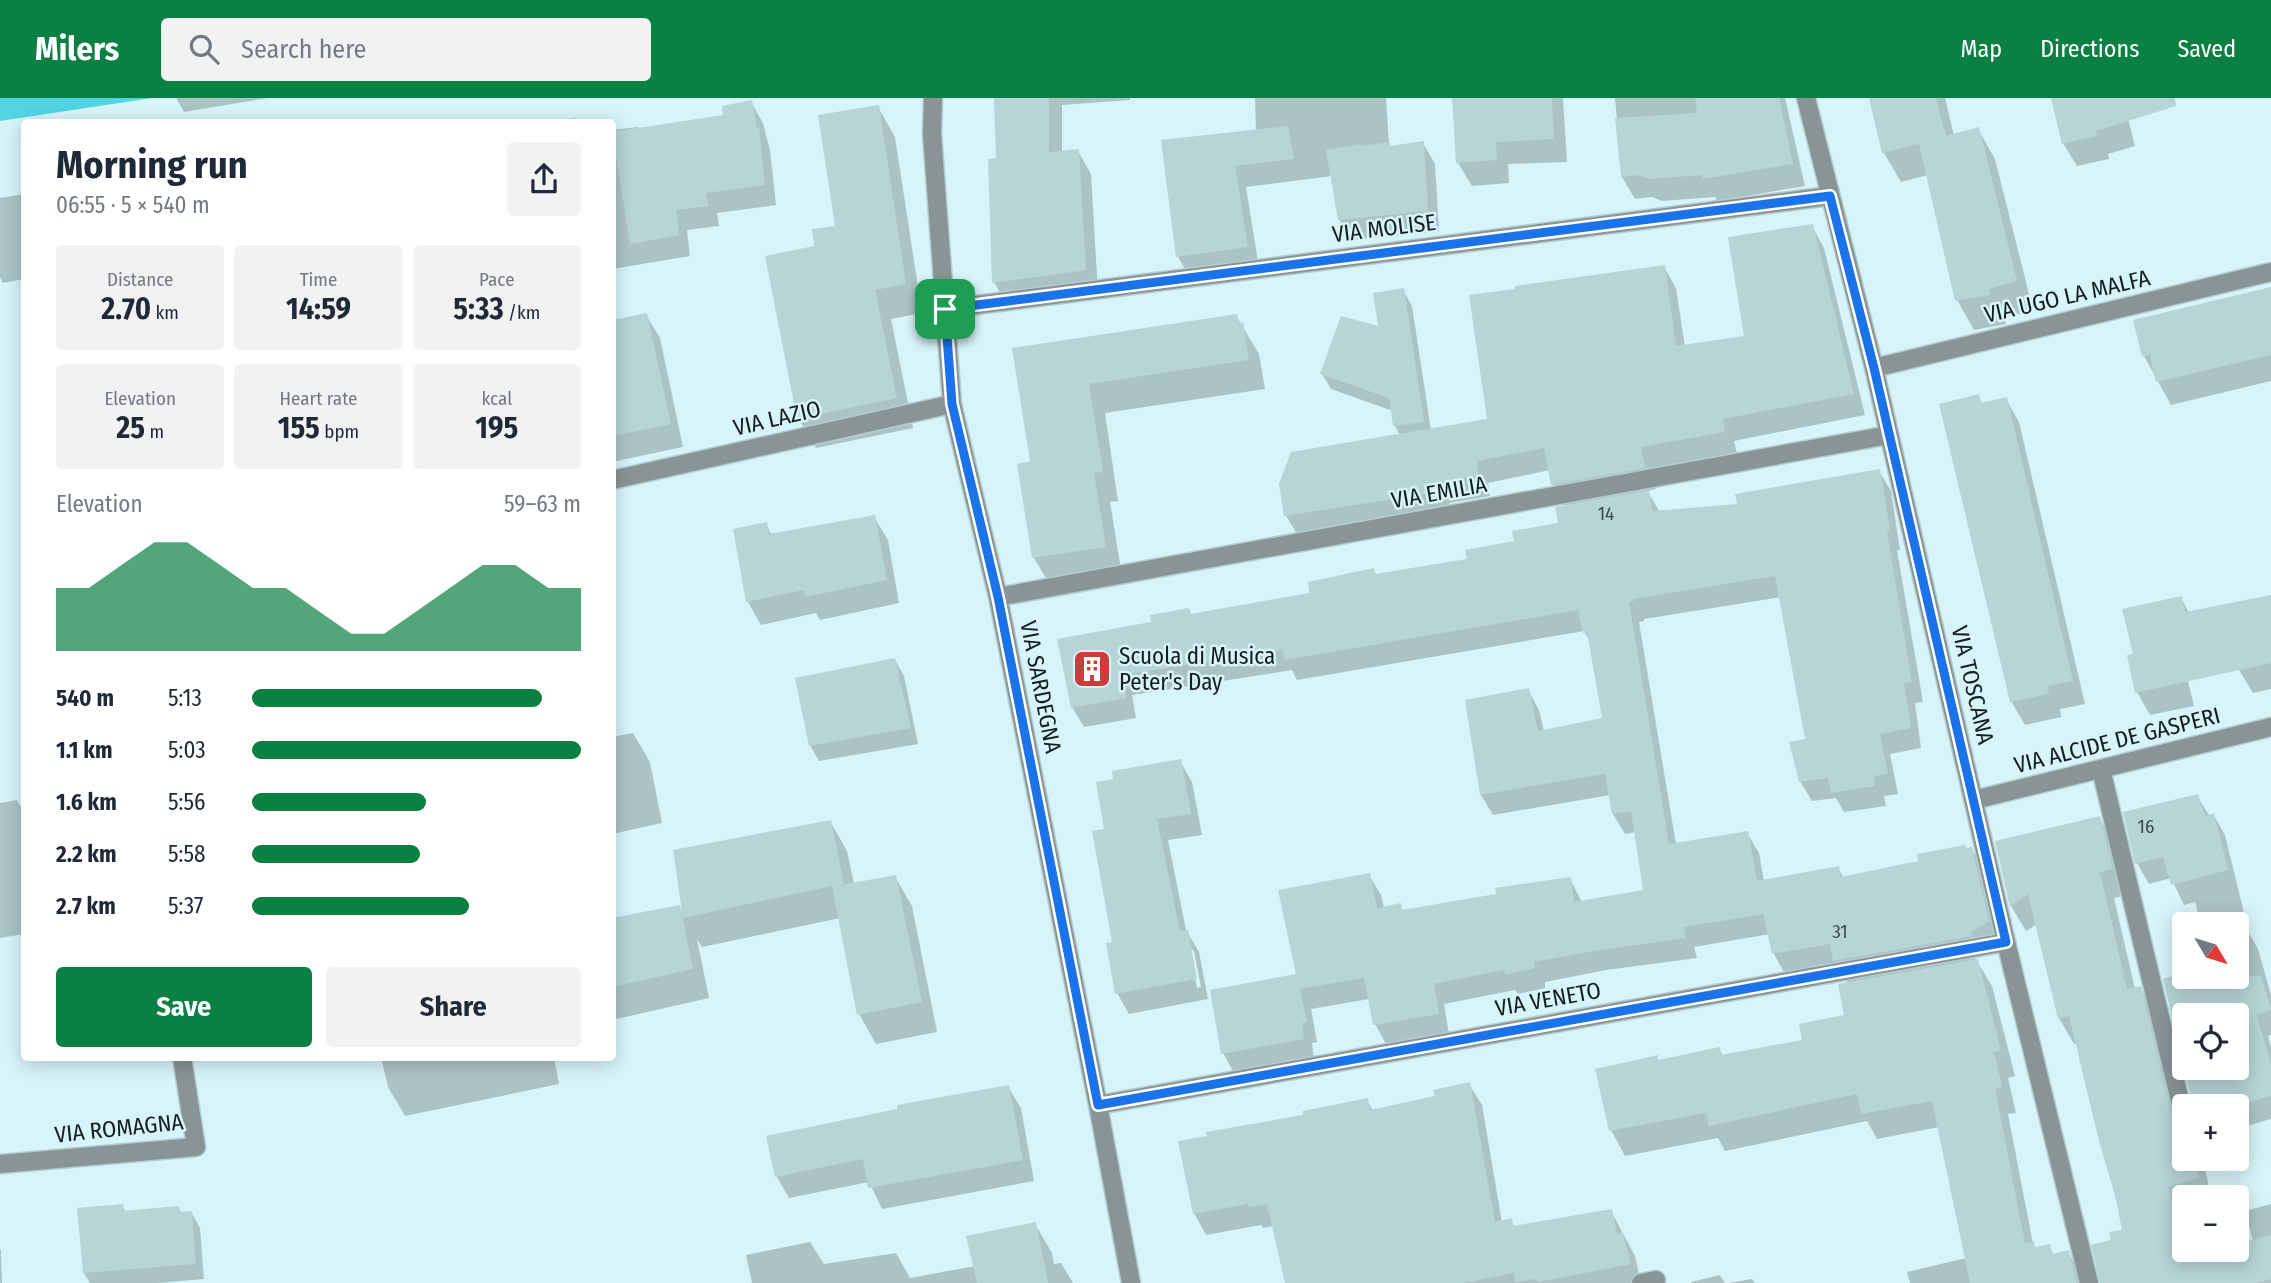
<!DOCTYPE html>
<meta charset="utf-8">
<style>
:root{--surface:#fff;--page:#f2f2f3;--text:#1f2937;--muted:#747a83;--accent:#0b8043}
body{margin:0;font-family:"Fira Sans Condensed",sans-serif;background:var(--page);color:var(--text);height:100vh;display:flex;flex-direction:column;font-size:26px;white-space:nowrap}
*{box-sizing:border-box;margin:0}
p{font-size:23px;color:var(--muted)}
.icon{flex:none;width:38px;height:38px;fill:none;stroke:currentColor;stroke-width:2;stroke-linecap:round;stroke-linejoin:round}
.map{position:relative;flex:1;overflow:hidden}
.drawer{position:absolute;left:21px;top:21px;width:595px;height:942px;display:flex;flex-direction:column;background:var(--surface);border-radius:7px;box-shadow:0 4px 18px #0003}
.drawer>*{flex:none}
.needle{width:46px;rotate:128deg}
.buttons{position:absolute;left:2172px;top:814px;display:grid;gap:14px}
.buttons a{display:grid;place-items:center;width:77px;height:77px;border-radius:7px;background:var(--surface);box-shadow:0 4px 18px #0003;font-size:35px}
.pin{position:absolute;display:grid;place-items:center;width:60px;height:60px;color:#fff;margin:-30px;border-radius:14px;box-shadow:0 4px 10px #0006}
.round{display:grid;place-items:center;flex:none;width:74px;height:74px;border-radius:7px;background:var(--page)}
.headline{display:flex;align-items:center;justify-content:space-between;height:119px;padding:0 35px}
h1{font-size:38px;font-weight:700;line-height:52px}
.figures{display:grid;grid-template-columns:repeat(3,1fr);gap:10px;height:119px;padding:7px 35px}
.figures div{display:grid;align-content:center;border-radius:7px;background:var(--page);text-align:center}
.figures b{font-size:30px;font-weight:700}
.figures small{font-size:19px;font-weight:400}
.figures p{font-size:19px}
.chart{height:196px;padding:14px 35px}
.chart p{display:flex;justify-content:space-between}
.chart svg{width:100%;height:126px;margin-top:7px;fill:var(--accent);opacity:.7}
.primary-button{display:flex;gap:14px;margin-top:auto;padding:14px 35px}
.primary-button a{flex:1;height:80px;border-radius:7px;background:var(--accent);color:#fff;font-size:28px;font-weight:700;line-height:80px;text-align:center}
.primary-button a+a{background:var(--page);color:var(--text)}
ul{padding:0 35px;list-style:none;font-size:23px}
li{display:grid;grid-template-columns:112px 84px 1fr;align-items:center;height:52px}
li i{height:18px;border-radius:9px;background:var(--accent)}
header{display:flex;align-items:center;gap:42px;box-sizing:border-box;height:98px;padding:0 35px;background:var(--accent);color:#fff}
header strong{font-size:33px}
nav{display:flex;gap:38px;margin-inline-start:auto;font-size:24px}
.search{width:490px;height:63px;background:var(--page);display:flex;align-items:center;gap:18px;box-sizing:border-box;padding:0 24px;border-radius:7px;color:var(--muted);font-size:26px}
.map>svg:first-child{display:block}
.green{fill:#52d4e3}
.shadow{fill:#0003;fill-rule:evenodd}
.building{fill:#b7d4d7;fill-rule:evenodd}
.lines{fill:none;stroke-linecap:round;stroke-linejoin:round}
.minor-casing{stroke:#b4cdd1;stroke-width:21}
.minor{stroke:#889496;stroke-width:18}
.route-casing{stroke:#fff;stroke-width:14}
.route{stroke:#1a73e8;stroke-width:9}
.labels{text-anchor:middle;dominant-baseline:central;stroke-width:5;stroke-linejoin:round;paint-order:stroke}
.number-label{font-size:19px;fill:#3d4c4e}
.street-label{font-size:23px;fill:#141e20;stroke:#d7f4f8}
.poi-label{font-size:23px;fill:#141e20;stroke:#d7f4f8;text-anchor:start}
</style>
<header>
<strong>Milers</strong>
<div class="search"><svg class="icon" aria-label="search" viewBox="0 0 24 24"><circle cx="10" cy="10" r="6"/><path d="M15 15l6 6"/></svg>Search here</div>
<nav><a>Map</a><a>Directions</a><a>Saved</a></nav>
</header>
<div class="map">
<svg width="2271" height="1185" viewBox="0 0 2271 1185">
<rect width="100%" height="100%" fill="#d7f4f8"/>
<!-- green -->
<path class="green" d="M 0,0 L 152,0 L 0,23 Z"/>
<!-- shadow -->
<path class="shadow" d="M 176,0 L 268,0 L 184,14 Z
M 996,0 L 1130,0 L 1130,2 L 1062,7 L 1062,55 L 1078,53 L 1091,76 L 1098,195 L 1007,207 L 994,184 L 997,61 Z
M 1255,0 L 1386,0 L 1389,46 L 1391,50 L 1423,45 L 1435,66 L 1439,134 L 1351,142 L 1339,121 L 1332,78 L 1246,89 L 1259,170 L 1190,180 L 1178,159 L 1163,44 L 1256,34 Z
M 1454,0 L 1563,0 L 1567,64 L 1508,66 L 1509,85 L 1472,88 L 1458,65 Z
M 1615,0 L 1785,0 L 1805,88 L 1717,103 L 1715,99 L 1662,103 L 1652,99 L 1635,101 L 1622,79 Z
M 1870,0 L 1945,0 L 1954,38 L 1978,31 L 1995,61 L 2033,212 L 2004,220 L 2006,226 L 1974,232 L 1957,202 L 1928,77 L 1901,84 L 1884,55 Z
M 2052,0 L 2123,0 L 2135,48 L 2108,56 L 2109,61 L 2077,68 L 2063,45 Z
M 751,4 L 763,25 L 770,52 L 776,107 L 717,115 L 719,128 L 687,132 L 690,158 L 612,171 L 612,32 L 638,29 L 640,31 L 725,19 Z
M 878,9 L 895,39 L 922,215 L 891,221 L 913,330 L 816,350 L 798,320 L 816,149 L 837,129 Z
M 575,20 L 578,24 L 547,24 Z
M 24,96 L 24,181 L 3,185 L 0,179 L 0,100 Z
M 1812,128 L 1824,150 L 1865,317 L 1734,343 L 1737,355 L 1653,370 L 1656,391 L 1647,393 L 1660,414 L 1739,407 L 1879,373 L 1891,393 L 1900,452 L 1897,452 L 1923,604 L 1915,605 L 1921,650 L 1890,656 L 1898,696 L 1884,698 L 1886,708 L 1844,714 L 1836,700 L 1812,703 L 1800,683 L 1807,642 L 1781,499 L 1644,521 L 1644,523 L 1639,524 L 1676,746 L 1747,735 L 1759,755 L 1764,784 L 1838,770 L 1844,780 L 1920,765 L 1972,751 L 1983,771 L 2000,843 L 1982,855 L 1982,858 L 1975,860 L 1992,888 L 2015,978 L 2008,980 L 2016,1015 L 2008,1016 L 2033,1146 L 2036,1151 L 2049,1148 L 2054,1158 L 2068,1154 L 2085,1185 L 1910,1185 L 1907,1174 L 1966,1160 L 1939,1029 L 1877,1041 L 1867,1023 L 1725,1053 L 1718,1040 L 1625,1058 L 1611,1032 L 1657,959 L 1659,963 L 1719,951 L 1723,958 L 1804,944 L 1846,919 L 1848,886 L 1837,866 L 1785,876 L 1774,856 L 1770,836 L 1694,849 L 1697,860 L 1606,872 L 1545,884 L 1545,890 L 1518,896 L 1515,892 L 1444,906 L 1449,936 L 1386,946 L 1375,926 L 1369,901 L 1311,911 L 1317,944 L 1312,945 L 1314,961 L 1234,975 L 1223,955 L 1298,878 L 1369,777 L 1381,797 L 1384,810 L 1400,807 L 1403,813 L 1498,797 L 1570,781 L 1582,804 L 1645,794 L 1636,734 L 1625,736 L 1613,716 L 1610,697 L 1493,717 L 1481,697 L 1528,592 L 1539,612 L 1544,634 L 1604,622 L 1591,545 L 1584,533 L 1297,582 L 1292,572 L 1132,597 L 1136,620 L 1084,629 L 1072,609 L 1192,518 L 1311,496 L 1373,472 L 1377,478 L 1469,463 L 1560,426 L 1566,409 L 1553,386 L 1550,372 L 1488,385 L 1490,398 L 1449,405 L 1450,415 L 1299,439 L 1286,418 L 1400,337 L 1395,328 L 1393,313 L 1331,291 L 1322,276 L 1380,230 L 1403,192 L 1412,208 L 1431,332 L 1489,322 L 1664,169 L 1676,190 L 1685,249 L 1746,240 Z
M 2271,190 L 2271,283 L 2171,307 L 2144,258 Z
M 646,217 L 660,240 L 683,349 L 612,364 L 612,224 Z
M 1236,218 L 1259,256 L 1265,291 L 1105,315 L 1118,403 L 1110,404 L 1122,478 L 1051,489 L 1034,460 L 1032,365 L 1014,252 Z
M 1978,298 L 1983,307 L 2006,301 L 2019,324 L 2085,606 L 2060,611 L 2061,619 L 2025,627 L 2011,603 Z
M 874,419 L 888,442 L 899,505 L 820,522 L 816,515 L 761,527 L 748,504 L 735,433 L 766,426 L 772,437 Z
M 2181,500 L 2194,524 L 2182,558 L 2194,608 L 2150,617 L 2137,594 L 2135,557 Z
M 2271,503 L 2271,591 L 2253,595 L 2239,572 Z
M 895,562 L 904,578 L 918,646 L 819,663 L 810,647 Z
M 633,635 L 650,664 L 662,725 L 612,736 L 612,639 Z
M 1180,663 L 1192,684 L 1202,737 L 1168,742 L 1186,832 L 1199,854 L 1208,901 L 1129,916 L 1117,895 L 1114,845 L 1115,682 ZM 1189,849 L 1194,853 L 1201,889 L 1197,890 Z
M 2197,698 L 2209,717 L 2213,716 L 2225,737 L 2249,835 L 2258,851 L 2271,897 L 2271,937 L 2268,938 L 2271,949 L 2271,1021 L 2236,1031 L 2236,1008 L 2194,1008 L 2185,970 L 2236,970 L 2236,917 L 2184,917 L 2184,964 L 2165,885 L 2236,878 L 2236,826 L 2201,826 L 2195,804 L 2184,807 L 2171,780 L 2149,786 L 2137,765 Z
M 17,702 L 24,715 L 24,836 L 0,840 L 0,705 Z
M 2099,720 L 2114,746 L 2127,797 L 2114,800 L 2135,891 L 2140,890 L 2155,915 L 2184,1032 L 2184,1060 L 2203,1060 L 2211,1099 L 2184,1099 L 2184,1114 L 2182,1115 L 2184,1124 L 2184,1152 L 2191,1152 L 2192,1159 L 2221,1152 L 2236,1152 L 2253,1143 L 2245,1113 L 2271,1106 L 2271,1185 L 2101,1185 L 2113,1143 L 2124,1133 L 2077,945 L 2074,946 L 2059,920 L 2037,826 L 2026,833 L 2011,808 L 1997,745 Z
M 830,723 L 847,753 L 854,786 L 895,779 L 912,808 L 937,934 L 876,946 L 859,916 L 840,820 L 702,849 L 697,841 L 709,900 L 612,922 L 612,822 L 679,808 L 685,818 Z
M 381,959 L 554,959 L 559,986 L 405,1018 L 388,989 Z
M 1469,986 L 1482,1007 L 1502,1124 L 1511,1122 L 1515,1130 L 1611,1113 L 1635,1158 L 1641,1185 L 1287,1185 L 1274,1128 L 1263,1130 L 1261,1127 L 1206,1137 L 1194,1115 L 1305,1018 L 1367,1002 L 1373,1013 L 1437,1000 Z
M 1008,989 L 1021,1010 L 1034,1083 L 882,1111 L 869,1084 L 789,1100 L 777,1079 L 768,1040 Z
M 122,1107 L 126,1114 L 178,1110 L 182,1115 L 191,1114 L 200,1130 L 204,1181 L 158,1185 L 90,1185 L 84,1175 Z
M 1035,1126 L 1052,1155 L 1054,1166 L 1061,1165 L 1073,1185 L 752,1185 L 746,1157 L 810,1144 L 824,1166 L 896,1155 L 910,1180 L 975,1168 Z
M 0,1151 L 1,1152 L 2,1185 L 0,1185 Z
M 1720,1177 L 1725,1185 L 1692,1185 L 1691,1184 Z
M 1752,1181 L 1755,1185 L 1728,1185 Z"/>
<!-- building -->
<path class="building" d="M 994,0 L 1049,0 L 1049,54 L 1079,51 L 1086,172 L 992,185 L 988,61 L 996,60 Z
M 1452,0 L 1552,0 L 1554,41 L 1496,44 L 1497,62 L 1456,65 Z
M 1695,0 L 1779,0 L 1793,66 L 1703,81 L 1702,77 L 1648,81 L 1638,77 L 1621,79 L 1615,20 L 1697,15 Z
M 1869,0 L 1936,0 L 1946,38 L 1979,29 L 2017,183 L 1989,191 L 1990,197 L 1955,203 L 1919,46 L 1882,55 Z
M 2051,0 L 2175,0 L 2176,8 L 2096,33 L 2097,38 L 2062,46 Z
M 752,2 L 757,30 L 759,29 L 765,87 L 706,95 L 709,108 L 676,112 L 679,137 L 630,146 L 612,34 L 723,17 L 722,8 Z
M 879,7 L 906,186 L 875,192 L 897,300 L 797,321 L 765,158 L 814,148 L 812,131 L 835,128 L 818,17 Z
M 1288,28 L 1294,61 L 1235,68 L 1248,149 L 1176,159 L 1161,42 Z
M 1424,43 L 1428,113 L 1338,122 L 1326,52 L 1361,46 L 1361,48 L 1390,44 L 1390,48 Z
M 1813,126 L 1854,296 L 1723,321 L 1725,334 L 1641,349 L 1645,370 L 1551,387 L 1544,350 L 1477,363 L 1478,377 L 1438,384 L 1439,394 L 1284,418 L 1279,386 L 1291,354 L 1487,321 L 1469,197 L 1515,191 L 1515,188 L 1665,167 L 1676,248 L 1744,238 L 1728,139 Z
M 2271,189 L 2271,257 L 2156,284 L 2150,257 L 2142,259 L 2133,222 Z
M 1404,190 L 1424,324 L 1393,328 L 1389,300 L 1320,276 L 1341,218 L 1378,228 L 1373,195 Z
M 647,215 L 671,326 L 612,338 L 612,222 Z
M 1237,216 L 1239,225 L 1243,224 L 1249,262 L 1089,286 L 1103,374 L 1094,375 L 1106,449 L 1032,460 L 1017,366 L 1030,363 L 1012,250 Z
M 1979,296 L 1981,305 L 2007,299 L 2073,583 L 2048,588 L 2049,596 L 2010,604 L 1939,306 Z
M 1880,371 L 1890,432 L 1887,433 L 1912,584 L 1904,585 L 1911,630 L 1880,636 L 1888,676 L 1874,678 L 1875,688 L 1831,695 L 1828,680 L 1799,684 L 1789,644 L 1805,641 L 1775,478 L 1633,501 L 1634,503 L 1629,504 L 1669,746 L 1748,733 L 1757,783 L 1839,768 L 1841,779 L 1918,763 L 1917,756 L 1965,747 L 1966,750 L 1972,749 L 1989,823 L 1971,835 L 1972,838 L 1833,863 L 1830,846 L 1772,856 L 1763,816 L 1684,829 L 1686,840 L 1594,853 L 1534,864 L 1535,870 L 1505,877 L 1504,872 L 1434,886 L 1439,916 L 1373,927 L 1364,880 L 1300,891 L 1307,924 L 1302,925 L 1304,941 L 1221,956 L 1210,892 L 1296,876 L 1278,792 L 1370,775 L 1377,810 L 1401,805 L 1402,812 L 1496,796 L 1495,790 L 1571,779 L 1574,804 L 1643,792 L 1631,713 L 1612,716 L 1605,676 L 1480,697 L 1465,602 L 1529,590 L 1538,633 L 1602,620 L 1587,534 L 1583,535 L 1578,512 L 1284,562 L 1282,552 L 1122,577 L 1126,600 L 1071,610 L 1057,541 L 1151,524 L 1150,517 L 1189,510 L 1191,516 L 1309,495 L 1308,484 L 1374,470 L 1375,476 L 1467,461 L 1465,452 L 1514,443 L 1512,433 L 1558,425 L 1555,409 L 1649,392 L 1652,413 L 1737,406 L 1735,396 Z
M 875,417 L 887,482 L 805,499 L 804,492 L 746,504 L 733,431 L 767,424 L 769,436 Z
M 2271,497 L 2271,565 L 2135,595 L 2127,557 L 2133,556 L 2122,511 L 2182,498 L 2185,514 Z
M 895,560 L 911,630 L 809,648 L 795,580 Z
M 1181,661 L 1191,716 L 1157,721 L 1180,833 L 1188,832 L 1197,881 L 1115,896 L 1106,845 L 1112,844 L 1092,733 L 1104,731 L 1096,684 L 1113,681 L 1112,673 Z
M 2198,696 L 2205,718 L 2214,715 L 2228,772 L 2171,787 L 2163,759 L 2135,766 L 2123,714 Z
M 2100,718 L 2113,771 L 2100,774 L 2127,891 L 2141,888 L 2173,1023 L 2176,1028 L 2184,1031 L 2184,1060 L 2195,1060 L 2199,1080 L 2168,1089 L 2185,1159 L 2214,1152 L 2236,1152 L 2236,1146 L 2271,1137 L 2271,1181 L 2257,1185 L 2100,1185 L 2091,1147 L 2111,1142 L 2109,1134 L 2122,1132 L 2116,1101 L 2099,1043 L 2069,918 L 2058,921 L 2028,796 L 2010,809 L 1995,743 Z
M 831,722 L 844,786 L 835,788 L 896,777 L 922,904 L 857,917 L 832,788 L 683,820 L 673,752 Z
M 680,807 L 693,871 L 612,889 L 612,820 Z
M 1978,861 L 2001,953 L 1994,954 L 2002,989 L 1995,991 L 2025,1145 L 2034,1143 L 2035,1149 L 2050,1146 L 2052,1156 L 2069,1152 L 2077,1185 L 1970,1185 L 1932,1003 L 1861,1016 L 1857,996 L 1709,1028 L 1706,1015 L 1609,1033 L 1595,971 L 1658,957 L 1658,962 L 1720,949 L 1721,957 L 1802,942 L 1799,926 L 1844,917 L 1838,886 Z
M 2172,878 L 2261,878 L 2271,912 L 2257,917 L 2271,966 L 2271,998 L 2235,1008 L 2193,1008 L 2163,881 ZM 2184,917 L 2236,917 L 2236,970 L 2184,970 Z
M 1470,984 L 1495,1124 L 1512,1120 L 1513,1128 L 1612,1111 L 1617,1136 L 1623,1135 L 1631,1166 L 1538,1184 L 1536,1181 L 1515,1184 L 1514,1175 L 1464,1185 L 1285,1185 L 1267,1106 L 1249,1109 L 1248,1106 L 1193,1116 L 1178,1043 L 1207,1038 L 1206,1034 L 1303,1017 L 1303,1013 L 1368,1000 L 1370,1012 L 1435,998 L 1433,992 Z
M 1009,987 L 1023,1062 L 868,1090 L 863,1061 L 775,1079 L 766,1038 L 897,1011 L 897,1007 Z
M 123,1106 L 123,1113 L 179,1108 L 180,1114 L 192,1113 L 196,1166 L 83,1175 L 77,1110 Z
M 1036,1124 L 1048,1185 L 977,1185 L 966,1138 Z"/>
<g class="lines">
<defs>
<path id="minor" d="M 933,0 L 932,36 L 952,306 L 998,499 L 1098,1007 L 1131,1185
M 1806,0 L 1874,270 L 2006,844 L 2089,1185
M 945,211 L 1830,98
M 1874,270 L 2271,174
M 612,382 L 952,306
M 998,499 L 1889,337
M 2101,671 L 2184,1020
M 1974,702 L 2271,629
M 1098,1007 L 2006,844
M 0,1066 L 196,1049 L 182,959
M 1641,1185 L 1656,1182"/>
</defs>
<!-- minor casing -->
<use href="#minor" class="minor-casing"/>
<!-- minor -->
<use href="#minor" class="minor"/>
</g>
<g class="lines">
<defs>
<path id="route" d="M 1830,98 L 1874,270 L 2006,844 L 1098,1007 L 998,499 L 952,306 L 945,211 Z"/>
</defs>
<!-- route casing -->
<use href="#route" class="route-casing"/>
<!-- route -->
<use href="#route" class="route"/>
</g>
<!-- icons -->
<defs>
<symbol id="building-square" viewBox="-11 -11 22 22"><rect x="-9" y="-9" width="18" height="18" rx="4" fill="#cb3d3a" stroke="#d7f4f8"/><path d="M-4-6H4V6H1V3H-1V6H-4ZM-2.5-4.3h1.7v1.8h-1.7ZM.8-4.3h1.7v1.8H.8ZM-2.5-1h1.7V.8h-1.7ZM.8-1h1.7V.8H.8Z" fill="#fff"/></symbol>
</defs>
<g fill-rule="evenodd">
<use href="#building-square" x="1070" y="549" width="44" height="44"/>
</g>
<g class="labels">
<!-- number labels -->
<g class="number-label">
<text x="1606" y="415">14</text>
<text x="2146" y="728">16</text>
<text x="1840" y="833">31</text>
</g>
<!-- street labels -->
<g class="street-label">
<text transform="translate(1384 130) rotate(-7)">VIA MOLISE</text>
<text transform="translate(2067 198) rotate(-13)">VIA UGO LA MALFA</text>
<text transform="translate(777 320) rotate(-13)">VIA LAZIO</text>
<text transform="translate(1439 394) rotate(-10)">VIA EMILIA</text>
<text transform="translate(1973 587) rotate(77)">VIA TOSCANA</text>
<text transform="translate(1041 589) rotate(79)">VIA SARDEGNA</text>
<text transform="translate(2117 642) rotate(-14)">VIA ALCIDE DE GASPERI</text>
<text transform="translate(1548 901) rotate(-10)">VIA VENETO</text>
<text transform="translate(119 1030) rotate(-6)">VIA ROMAGNA</text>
</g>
<!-- poi labels -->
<g class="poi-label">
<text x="1119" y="558">Scuola di Musica<tspan x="1119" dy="26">Peter's Day</tspan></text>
</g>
</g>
</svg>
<div class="buttons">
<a><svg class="needle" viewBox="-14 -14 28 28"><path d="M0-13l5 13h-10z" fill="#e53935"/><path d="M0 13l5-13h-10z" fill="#747a83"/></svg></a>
<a><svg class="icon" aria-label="locate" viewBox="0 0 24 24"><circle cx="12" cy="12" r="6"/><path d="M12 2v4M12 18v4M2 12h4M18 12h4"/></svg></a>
<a>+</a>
<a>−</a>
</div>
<div class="pin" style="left:945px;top:211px;background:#1e9e55"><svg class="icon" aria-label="arrive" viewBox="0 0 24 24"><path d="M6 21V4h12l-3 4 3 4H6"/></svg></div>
<section class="drawer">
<div class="headline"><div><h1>Morning run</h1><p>06:55 · 5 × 540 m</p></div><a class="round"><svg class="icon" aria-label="share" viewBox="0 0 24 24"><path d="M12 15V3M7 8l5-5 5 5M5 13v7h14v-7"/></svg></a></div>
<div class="figures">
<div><p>Distance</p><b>2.70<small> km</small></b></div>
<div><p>Time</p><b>14:59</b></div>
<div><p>Pace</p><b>5:33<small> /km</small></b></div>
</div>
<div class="figures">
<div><p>Elevation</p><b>25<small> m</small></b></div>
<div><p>Heart rate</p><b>155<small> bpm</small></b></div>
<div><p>kcal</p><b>195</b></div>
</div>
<div class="chart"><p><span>Elevation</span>59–63 m</p>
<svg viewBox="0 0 160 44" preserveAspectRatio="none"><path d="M0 44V22L10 22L20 14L30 6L40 6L50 14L60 22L70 22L80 30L90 38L100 38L110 30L120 22L130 14L140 14L150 22L160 22V44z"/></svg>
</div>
<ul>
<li><b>540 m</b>5:13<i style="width:88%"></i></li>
<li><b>1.1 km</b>5:03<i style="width:100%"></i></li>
<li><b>1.6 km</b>5:56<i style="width:53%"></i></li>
<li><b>2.2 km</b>5:58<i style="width:51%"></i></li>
<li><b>2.7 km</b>5:37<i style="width:66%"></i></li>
</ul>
<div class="primary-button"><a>Save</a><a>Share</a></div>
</section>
</div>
